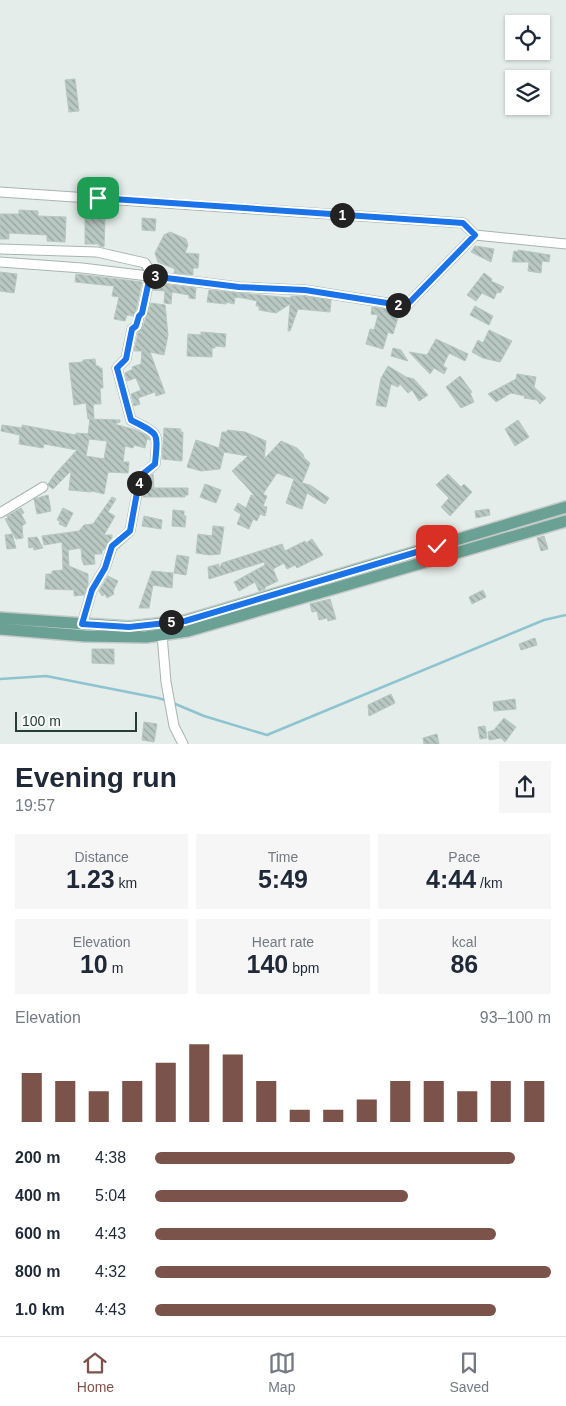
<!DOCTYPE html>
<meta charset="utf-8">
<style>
:root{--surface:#fff;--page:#f6f6f7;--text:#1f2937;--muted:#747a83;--line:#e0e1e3;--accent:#7c534a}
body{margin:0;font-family:Helvetica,sans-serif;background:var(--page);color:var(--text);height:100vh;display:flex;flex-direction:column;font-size:19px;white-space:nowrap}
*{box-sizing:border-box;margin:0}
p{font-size:16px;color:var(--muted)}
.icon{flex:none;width:28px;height:28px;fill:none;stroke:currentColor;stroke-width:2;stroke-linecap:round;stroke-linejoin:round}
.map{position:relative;height:744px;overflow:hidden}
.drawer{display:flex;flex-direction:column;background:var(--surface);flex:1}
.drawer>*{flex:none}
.controls{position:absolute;left:505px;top:15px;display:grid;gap:10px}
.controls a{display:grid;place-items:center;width:45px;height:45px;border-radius:0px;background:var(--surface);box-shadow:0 1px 4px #0004;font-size:25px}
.scale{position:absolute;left:15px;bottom:12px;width:122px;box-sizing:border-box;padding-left:5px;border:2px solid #243e37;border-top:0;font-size:14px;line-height:18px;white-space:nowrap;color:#243e37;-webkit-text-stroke:4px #f4f9f7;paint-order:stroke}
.pin{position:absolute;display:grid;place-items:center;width:42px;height:42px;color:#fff;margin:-21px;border-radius:10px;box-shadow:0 2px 8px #0006}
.km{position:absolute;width:25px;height:25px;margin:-12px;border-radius:50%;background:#222;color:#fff;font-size:14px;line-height:25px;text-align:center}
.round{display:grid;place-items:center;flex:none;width:52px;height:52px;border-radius:0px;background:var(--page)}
.headline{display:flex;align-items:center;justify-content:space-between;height:85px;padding:0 15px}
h1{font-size:28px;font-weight:800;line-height:38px}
.metrics{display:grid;grid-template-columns:repeat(3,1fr);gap:8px;height:85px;padding:5px 15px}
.metrics div{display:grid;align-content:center;border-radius:0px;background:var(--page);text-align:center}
.metrics b{font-size:25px;font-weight:800}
.metrics small{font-size:14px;font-weight:400}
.metrics p{font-size:14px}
.chart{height:140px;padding:10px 15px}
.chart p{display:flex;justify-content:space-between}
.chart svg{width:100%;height:90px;margin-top:5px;stroke:var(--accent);stroke-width:6}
ul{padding:0 15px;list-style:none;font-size:16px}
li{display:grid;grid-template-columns:80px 60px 1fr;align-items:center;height:38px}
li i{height:12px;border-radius:6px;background:var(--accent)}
.tabs{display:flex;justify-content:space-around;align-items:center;height:70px;border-top:1px solid var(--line);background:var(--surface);font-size:14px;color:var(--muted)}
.tabs a{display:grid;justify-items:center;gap:2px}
.tabs .active{color:var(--accent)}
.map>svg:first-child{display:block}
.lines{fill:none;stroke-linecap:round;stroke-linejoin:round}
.stream{stroke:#8ec4d0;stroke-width:2.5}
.building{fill:url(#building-back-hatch);stroke:#b6c6c0;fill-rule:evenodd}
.minor-casing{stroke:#a7b5b0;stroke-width:11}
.major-casing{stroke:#c2c9c7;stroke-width:14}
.minor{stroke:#fff;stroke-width:9}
.major{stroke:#6aa194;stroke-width:11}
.route-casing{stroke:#fff;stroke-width:10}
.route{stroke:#1a73e8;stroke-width:6}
</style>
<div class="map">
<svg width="566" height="744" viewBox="0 0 566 744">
<defs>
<pattern id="building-back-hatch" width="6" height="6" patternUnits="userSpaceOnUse" patternTransform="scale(1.25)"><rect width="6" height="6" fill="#b9c8c2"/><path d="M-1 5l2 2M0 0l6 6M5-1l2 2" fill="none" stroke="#96a49e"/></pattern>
</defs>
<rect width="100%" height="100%" fill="#e4ede9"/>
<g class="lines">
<!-- stream -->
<path class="stream" d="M 0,679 L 46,676 L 158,698 L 168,701
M 173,703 L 204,716 L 267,735 L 544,620 L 566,615"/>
</g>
<!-- building -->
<path class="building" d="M 75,79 L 79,111 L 69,112 L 65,80 Z
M 19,210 L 38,211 L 38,216 L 66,217 L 65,242 L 47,241 L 47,235 L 9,233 L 9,239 L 0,239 L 0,214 L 19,214 Z
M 85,218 L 105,219 L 104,247 L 99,246 L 99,244 L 85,244 Z
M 142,218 L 156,219 L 155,231 L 142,230 Z
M 170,232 L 186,239 L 188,245 L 185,253 L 199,254 L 198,268 L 193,268 L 193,275 L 174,273 L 175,269 L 158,262 L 155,253 L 164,235 Z
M 475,246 L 494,249 L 491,262 L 471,252 Z
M 518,250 L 550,255 L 549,262 L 542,261 L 541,273 L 528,271 L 529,262 L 512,262 L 514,251 L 518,252 Z
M 0,272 L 17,274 L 14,293 L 0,291 Z
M 484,273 L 492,279 L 491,281 L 504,287 L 500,293 L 497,292 L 494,299 L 482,293 L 476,301 L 467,295 Z
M 76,274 L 142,282 L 136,310 L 133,316 L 127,315 L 125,321 L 114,319 L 119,297 L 112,296 L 114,286 L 75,282 Z
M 155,283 L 196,288 L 195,299 L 189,298 L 189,295 L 172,292 L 171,304 L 164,303 L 165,291 L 153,290 Z
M 209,290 L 291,298 L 291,296 L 304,296 L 331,300 L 330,312 L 298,309 L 290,331 L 288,331 L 290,304 L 276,313 L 259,310 L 259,306 L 256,306 L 257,301 L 243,298 L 235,297 L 234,304 L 226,302 L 226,304 L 207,302 Z
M 151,303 L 165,305 L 168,335 L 164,355 L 150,352 L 165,393 L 156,396 L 155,392 L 138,398 L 140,404 L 134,406 L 131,394 L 141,390 L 136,378 L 127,381 L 125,373 L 133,369 L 132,367 L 141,364 L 142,351 L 134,351 L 138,333 L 142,329 Z
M 475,306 L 493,316 L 489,325 L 470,315 Z
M 372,307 L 400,311 L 393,334 L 388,332 L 383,349 L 366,344 L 370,329 L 374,330 L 378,315 L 371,314 Z
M 489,330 L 512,341 L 500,362 L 483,358 L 472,352 L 478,340 L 483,343 Z
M 201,332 L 226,334 L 225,347 L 215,346 L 215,348 L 212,348 L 212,357 L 187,356 L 188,334 L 201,335 Z
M 436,339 L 468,354 L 465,361 L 449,353 L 443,366 L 447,368 L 444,374 L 434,368 L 430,374 L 409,352 L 427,355 Z
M 393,348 L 401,350 L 408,361 L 391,356 Z
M 95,359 L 96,366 L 99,366 L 99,368 L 102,368 L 103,388 L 100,388 L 101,404 L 93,404 L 94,418 L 88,419 L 86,403 L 74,405 L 69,363 L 83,362 L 83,360 Z
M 388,366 L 406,377 L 414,379 L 428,395 L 419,401 L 412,390 L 408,393 L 400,384 L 398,387 L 391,384 L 386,407 L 376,405 L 381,378 Z
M 517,374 L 536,377 L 534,387 L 546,398 L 540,404 L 537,400 L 524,398 L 525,396 L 511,393 L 496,402 L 488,394 L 516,379 Z
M 460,376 L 472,392 L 470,393 L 474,402 L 461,408 L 446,387 Z
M 90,419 L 120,420 L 120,422 L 114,424 L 136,430 L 148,436 L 150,440 L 147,439 L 145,448 L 134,445 L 133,448 L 125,446 L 123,462 L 129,462 L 128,473 L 108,472 L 104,494 L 92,491 L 91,492 L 69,490 L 71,471 L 53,489 L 49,486 L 48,484 L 55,474 L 77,450 L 44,444 L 43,448 L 19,444 L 20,435 L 1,431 L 2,425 L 22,428 L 22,425 L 76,435 L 76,433 L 88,434 ZM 89,439 L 107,441 L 104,459 L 86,456 Z
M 518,420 L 529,437 L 515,446 L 505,429 Z
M 164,428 L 181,429 L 180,432 L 183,432 L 182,461 L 162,459 Z
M 227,430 L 245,432 L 266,441 L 264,459 L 281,441 L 297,448 L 303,454 L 304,458 L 310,463 L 302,483 L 310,485 L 329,498 L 325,504 L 307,493 L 302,509 L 286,503 L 294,479 L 277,473 L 263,494 L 267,496 L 263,506 L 267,507 L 265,516 L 260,514 L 257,521 L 253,519 L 249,529 L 237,524 L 241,514 L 234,510 L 238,503 L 246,508 L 251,495 L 255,496 L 232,471 L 248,456 L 224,452 L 220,469 L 201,471 L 187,467 L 196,440 L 219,448 L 222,432 L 227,432 Z
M 153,474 L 154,488 L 188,488 L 188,495 L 185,495 L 185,497 L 143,497 L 146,480 Z
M 448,474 L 461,487 L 464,484 L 472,492 L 450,516 L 441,507 L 449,498 L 436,485 Z
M 205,484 L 221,490 L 216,503 L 200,497 Z
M 48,495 L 51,511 L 37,514 L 34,499 Z
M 112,497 L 116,499 L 108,512 L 115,516 L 104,535 L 112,535 L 112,538 L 108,543 L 104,550 L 102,550 L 102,554 L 94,554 L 95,564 L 84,565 L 82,560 L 81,548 L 68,550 L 69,566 L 88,574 L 88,584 L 84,595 L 74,596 L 74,590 L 45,589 L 46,574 L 52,574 L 52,571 L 63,570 L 62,542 L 44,545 L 42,536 L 79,531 L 84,525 L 93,524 Z
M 21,508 L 24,513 L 21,514 L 26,523 L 22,526 L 23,538 L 16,539 L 5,519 L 8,518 L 7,516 Z
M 63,508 L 73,513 L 66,527 L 59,524 L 60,521 L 57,520 Z
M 489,509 L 490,515 L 476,518 L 475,511 Z
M 173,510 L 184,511 L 184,516 L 186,516 L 185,527 L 172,526 Z
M 144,516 L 162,520 L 161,529 L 142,526 Z
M 213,526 L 224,527 L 220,554 L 210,555 L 196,553 L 198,534 L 212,536 Z
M 12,534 L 16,548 L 7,549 L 5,535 Z
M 544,536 L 548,549 L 541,551 L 537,538 Z
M 37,537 L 43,548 L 34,550 L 33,547 L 29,548 L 28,538 Z
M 312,539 L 323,555 L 297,568 L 295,565 L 287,569 L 284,563 L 273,569 L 278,581 L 265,587 L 265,589 L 259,591 L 255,582 L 239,591 L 234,582 L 265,565 L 264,562 L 209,579 L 208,567 L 219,564 L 218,566 L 220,567 L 222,563 L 282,544 L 285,551 L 305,541 L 306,543 Z
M 177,555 L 189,557 L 186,575 L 174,573 Z
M 152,571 L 173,573 L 172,588 L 153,585 L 149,608 L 139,608 Z
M 108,576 L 118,581 L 113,591 L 114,594 L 107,598 L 105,594 L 102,596 L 99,591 Z
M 483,590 L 486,597 L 472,604 L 469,597 Z
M 330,599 L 336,619 L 328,621 L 327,618 L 319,620 L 317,611 L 312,612 L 310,604 Z
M 535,638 L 537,645 L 521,650 L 519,644 Z
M 92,649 L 114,649 L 114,664 L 92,663 Z
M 391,694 L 395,703 L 369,716 L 368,705 Z
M 515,699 L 516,709 L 494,711 L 493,702 Z
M 504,718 L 516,727 L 505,742 L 501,738 L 489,740 L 488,732 L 494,730 Z
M 144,722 L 157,724 L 154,742 L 142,740 Z
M 485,726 L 487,738 L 480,739 L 478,727 Z
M 437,734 L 439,744 L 424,744 L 423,738 Z"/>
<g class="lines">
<defs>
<path id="minor" d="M 0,192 L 463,223 L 475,235
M 0,249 L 97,252 L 145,263 L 153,276
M 0,262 L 82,268 L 239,287 L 305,290 L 406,306 L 475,235 L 566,244
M 0,513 L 43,487
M 82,624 L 92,590 L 105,568 L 112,547 L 130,531 L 140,477 L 155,464 C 158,431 160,435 131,420 L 117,368 L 126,359 L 132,329 L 137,326 L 139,316 L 142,313 L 150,276
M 162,635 L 166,682 L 174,726 L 183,744"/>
<path id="major" d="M 0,618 L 129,627 L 185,621 L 566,507
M 0,629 L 85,636 L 146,637 L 188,631 L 566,521"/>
</defs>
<!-- minor casing -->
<use href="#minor" class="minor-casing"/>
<!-- major casing -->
<use href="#major" class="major-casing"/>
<!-- minor -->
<use href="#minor" class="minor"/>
<!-- major -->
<use href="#major" class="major"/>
</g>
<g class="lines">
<defs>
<path id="route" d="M 98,198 L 463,223 L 475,235 L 406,306 L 305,290 L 239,287 L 150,276 L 142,313 L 139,316 L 136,326 L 132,329 L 126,359 L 117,368 L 131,420 C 160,435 158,431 155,464 L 140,476 L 130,531 L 112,546 L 105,568 L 92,590 L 82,624 L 129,627 L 185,621 L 437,546"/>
</defs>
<!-- route casing -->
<use href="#route" class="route-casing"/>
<!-- route -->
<use href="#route" class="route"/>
</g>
</svg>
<div class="controls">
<a><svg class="icon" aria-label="locate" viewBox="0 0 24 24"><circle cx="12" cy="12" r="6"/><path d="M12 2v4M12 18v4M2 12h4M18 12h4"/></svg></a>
<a><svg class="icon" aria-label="layers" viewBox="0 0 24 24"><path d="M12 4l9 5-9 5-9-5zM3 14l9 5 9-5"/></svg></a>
</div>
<div class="scale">100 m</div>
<div class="pin" style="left:98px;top:198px;background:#1e9e55"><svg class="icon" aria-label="arrive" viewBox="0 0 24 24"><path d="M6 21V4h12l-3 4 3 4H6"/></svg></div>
<div class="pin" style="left:437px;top:546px;background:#d93025"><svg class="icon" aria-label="check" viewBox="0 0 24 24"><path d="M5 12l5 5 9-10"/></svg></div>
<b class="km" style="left:342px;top:215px">1</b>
<b class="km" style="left:398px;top:305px">2</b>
<b class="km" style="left:155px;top:276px">3</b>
<b class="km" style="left:139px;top:483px">4</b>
<b class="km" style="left:171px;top:622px">5</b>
</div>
<section class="drawer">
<div class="headline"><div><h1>Evening run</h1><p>19:57</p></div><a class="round"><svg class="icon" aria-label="share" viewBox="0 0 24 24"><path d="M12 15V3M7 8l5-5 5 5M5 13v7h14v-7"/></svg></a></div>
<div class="metrics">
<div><p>Distance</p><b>1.23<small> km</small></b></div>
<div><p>Time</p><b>5:49</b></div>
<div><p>Pace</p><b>4:44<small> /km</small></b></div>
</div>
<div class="metrics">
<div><p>Elevation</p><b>10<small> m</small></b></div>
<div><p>Heart rate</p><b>140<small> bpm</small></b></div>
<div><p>kcal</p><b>86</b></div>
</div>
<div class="chart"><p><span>Elevation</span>93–100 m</p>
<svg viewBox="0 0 160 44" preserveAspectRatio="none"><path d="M5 44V20M15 44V24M25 44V29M35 44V24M45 44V15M55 44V6M65 44V11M75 44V24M85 44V38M95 44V38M105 44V33M115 44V24M125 44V24M135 44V29M145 44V24M155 44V24"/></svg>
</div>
<ul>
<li><b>200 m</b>4:38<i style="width:91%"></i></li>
<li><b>400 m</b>5:04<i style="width:64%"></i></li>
<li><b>600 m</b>4:43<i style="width:86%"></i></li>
<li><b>800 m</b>4:32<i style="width:100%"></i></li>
<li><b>1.0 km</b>4:43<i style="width:86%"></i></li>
</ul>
</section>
<nav class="tabs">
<a class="active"><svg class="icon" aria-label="home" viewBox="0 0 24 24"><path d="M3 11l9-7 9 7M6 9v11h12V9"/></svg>Home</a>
<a><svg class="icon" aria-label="map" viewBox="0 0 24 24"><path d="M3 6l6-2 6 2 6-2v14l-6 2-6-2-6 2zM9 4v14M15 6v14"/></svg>Map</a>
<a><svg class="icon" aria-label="saved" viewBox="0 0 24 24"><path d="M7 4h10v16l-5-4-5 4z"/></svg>Saved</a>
</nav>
